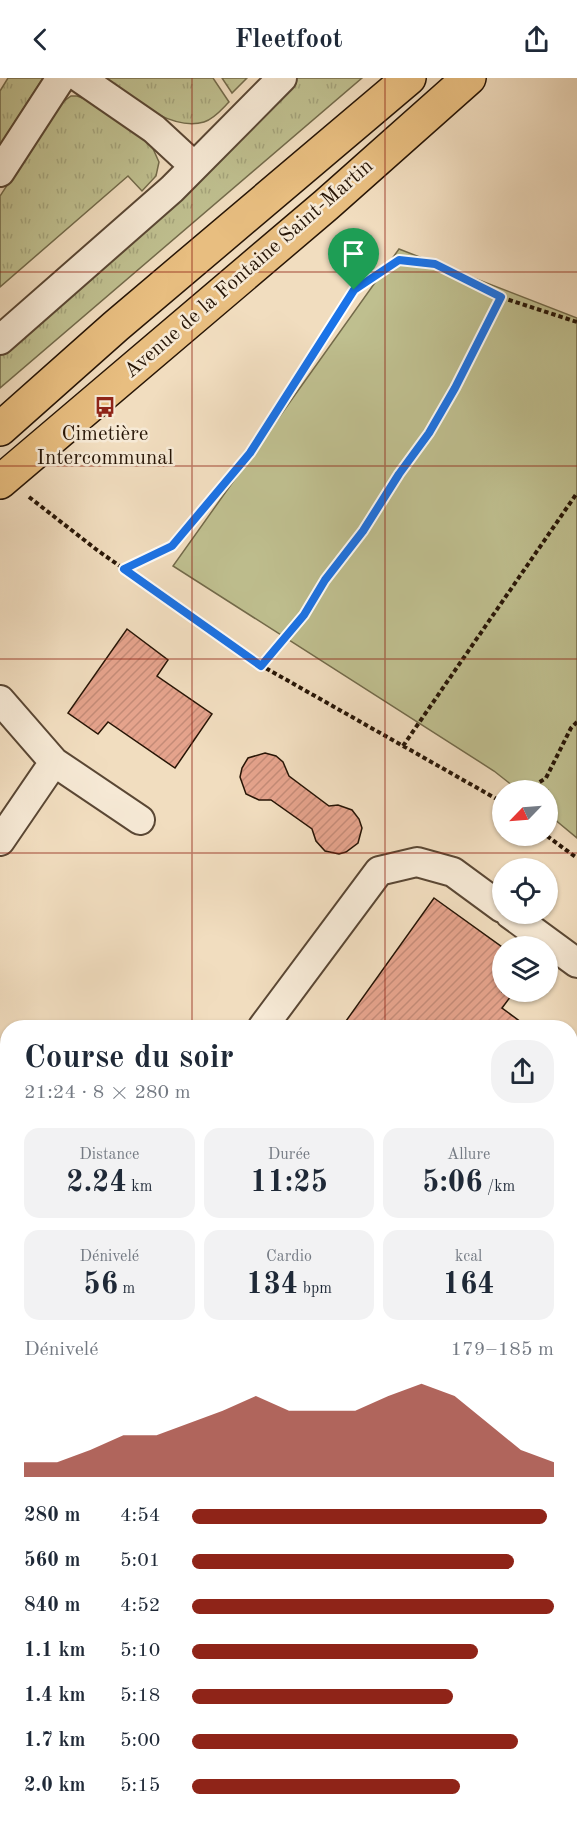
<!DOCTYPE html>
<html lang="fr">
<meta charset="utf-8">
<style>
:root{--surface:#fff;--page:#f2f2f3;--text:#1f2937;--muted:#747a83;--accent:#8f2418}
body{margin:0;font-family:"Old Standard TT",serif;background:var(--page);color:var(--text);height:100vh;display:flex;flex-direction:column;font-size:22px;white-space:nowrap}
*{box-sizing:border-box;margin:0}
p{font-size:20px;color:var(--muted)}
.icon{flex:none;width:33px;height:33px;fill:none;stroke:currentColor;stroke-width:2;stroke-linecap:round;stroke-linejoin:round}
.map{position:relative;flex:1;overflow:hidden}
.sheet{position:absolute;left:0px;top:942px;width:578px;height:802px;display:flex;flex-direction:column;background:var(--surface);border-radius:24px 24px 0 0;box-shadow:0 2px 4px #0004}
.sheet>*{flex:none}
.needle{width:39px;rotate:245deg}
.controls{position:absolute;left:492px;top:702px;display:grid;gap:12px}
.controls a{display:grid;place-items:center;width:66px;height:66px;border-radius:50%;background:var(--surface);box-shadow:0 2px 4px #0004;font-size:30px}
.pin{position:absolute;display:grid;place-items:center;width:51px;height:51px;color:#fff;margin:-62px -26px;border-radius:50% 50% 50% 0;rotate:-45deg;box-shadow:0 0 6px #0007}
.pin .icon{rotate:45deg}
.round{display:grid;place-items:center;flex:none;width:63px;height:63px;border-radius:24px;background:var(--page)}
.head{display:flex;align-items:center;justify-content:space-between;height:102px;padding:0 24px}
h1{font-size:33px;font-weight:800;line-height:45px}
.stats{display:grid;grid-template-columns:repeat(3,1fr);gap:9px;height:102px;padding:6px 24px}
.stats div{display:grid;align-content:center;border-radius:15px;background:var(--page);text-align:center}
.stats b{font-size:30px;font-weight:800}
.stats small{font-size:16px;font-weight:400}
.stats p{font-size:16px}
.chart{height:168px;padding:12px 24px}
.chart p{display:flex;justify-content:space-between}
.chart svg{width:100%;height:108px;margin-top:6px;fill:var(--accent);opacity:.7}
ul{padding:0 24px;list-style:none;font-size:20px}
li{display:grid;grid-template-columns:96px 72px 1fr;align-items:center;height:45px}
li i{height:15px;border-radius:8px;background:var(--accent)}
header{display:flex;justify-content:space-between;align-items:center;height:78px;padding:0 24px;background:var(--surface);font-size:27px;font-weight:800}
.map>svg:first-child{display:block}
.grass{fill:url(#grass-tufts);stroke:#736a4a;stroke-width:1.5}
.garden{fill:#bfbf8f;stroke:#736a4a;stroke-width:1.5}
.building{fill:url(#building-hatch);stroke:#271506;stroke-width:1.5}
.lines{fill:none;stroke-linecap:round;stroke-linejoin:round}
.minor-casing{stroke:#5a4734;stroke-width:32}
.major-casing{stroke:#271506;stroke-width:36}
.path{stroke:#271506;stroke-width:4;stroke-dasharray:4.5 3;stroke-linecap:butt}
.minor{stroke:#f6e9d5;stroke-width:28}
.major{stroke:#e8be80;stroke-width:33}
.route-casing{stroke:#fff;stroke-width:12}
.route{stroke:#1a73e8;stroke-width:8}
.grid{fill:none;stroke:#8f2418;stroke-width:1.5;stroke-opacity:0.55}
.labels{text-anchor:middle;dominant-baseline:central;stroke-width:5;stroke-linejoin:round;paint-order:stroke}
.street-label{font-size:21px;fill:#271506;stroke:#f6e9d5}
.poi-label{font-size:21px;fill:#271506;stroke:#f6e9d5}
</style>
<header><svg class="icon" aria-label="back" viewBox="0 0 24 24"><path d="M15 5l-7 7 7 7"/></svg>Fleetfoot<svg class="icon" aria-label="share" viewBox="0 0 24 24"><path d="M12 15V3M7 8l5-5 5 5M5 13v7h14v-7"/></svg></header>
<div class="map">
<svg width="577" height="1744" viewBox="0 0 577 1744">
<defs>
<pattern id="grass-tufts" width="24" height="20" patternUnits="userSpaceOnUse" patternTransform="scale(1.5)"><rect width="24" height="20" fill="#bfbf8f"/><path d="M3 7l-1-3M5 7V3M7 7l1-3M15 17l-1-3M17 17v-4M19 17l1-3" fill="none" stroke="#a4a37a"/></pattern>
<pattern id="building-hatch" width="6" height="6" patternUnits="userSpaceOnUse" patternTransform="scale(1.5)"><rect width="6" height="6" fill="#e5a38c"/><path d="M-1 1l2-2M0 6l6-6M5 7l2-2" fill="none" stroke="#c48b77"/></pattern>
</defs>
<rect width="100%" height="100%" fill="#f1ddbf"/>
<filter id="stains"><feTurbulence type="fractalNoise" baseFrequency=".00333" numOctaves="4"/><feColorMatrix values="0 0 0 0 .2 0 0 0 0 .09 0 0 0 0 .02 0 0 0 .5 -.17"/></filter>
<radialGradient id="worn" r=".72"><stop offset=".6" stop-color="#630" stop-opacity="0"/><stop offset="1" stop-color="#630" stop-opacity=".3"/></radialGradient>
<!-- grass -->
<path class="grass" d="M 8,0 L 43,0 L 0,67 L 0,13 Z
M 103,0 L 213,0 L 229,24 C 222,31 214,41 204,44 C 170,54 129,18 103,0 Z
M 222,0 L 247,0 L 232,15 Z
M 295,0 L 362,0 L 0,310 L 0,276 L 82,205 Z
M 71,18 L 77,18 L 88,22 L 150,64 L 159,84 L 156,98 L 142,113 L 128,98 L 0,209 L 0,118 L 60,26 Z
M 104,1737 L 169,1737 L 178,1744 L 107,1744 Z"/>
<!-- garden -->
<path class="garden" d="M 399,171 L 577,240 L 577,760 L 548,736 L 548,712 L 518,712 L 494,693 L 173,488 Z"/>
<!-- building -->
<path class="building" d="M 127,551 L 168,582 L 157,598 L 212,636 L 175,690 L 108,644 L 98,656 L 68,635 Z
M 265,675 L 276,678 L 283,684 L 289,698 L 329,728 L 338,727 L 352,732 L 359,741 L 362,750 L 358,765 L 346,774 L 339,776 L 325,773 L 316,763 L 312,751 L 271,722 L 259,722 L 246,716 L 240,699 L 242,690 L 248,680 Z
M 434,820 L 502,869 L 502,914 L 514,914 L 502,930 L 529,950 L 341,950 Z"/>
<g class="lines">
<defs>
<path id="minor" d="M 80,0 L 154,51 L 194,88
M 0,94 L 61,0
M 0,262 L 172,111 L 282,0
M 0,622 L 54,684 L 0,763
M 54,684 L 140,742
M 510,836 L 577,885
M 262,950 L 379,793 L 417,784 L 453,794 L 502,830
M 0,1194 L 5,1198 L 0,1205
M 8,1325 C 0,1350 0,1381 8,1407
M 27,1737 L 30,1744
M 401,1737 L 413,1744"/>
<path id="major" d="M 0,351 L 116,248 L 409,0
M 0,404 L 326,127 L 469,0
M 0,1517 L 8,1524
M 0,1553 L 8,1560
M 218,1737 L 227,1744
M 270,1737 L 282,1744"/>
</defs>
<!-- minor casing -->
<use href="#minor" class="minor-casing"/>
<!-- major casing -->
<use href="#major" class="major-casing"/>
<!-- path -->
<path class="path" d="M 29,419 L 97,472 L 262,588 L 502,724
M 124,491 L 173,468 L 250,375 L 355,212 L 399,182 L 435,186 L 500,219 L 577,244
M 262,588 L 304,537 L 325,502 L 363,454 L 399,396 L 429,355 L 455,310 L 500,219
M 403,668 L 577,415
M 527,712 L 546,700 L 571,650 L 577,644
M 547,758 L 577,780"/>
<!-- minor -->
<use href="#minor" class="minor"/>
<!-- major -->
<use href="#major" class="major"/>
</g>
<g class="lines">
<defs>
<path id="route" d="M 399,182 L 435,186 L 501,219 L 455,310 L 429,355 L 399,396 L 363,453 L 325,502 L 304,537 L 261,588 L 124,491 L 172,468 L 250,375 L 354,212 Z"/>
</defs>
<!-- route casing -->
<use href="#route" class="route-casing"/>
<!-- route -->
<use href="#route" class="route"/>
</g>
<!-- grid -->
<path class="grid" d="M 192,0 L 192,950M 385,0 L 385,950M 0,194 L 577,194M 0,388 L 577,388M 0,581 L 577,581M 0,775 L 577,775M 0,969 L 8,969M 570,969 L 577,969M 0,1163 L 8,1163M 570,1163 L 577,1163M 0,1356 L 8,1356M 570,1356 L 577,1356M 0,1550 L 8,1550M 570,1550 L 577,1550M 192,1737 L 192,1744M 385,1737 L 385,1744"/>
<!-- icons -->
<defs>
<symbol id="bus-bare" viewBox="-9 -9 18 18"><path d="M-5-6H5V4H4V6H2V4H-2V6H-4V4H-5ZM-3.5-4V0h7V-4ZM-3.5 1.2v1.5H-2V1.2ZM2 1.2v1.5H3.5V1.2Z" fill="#8f2418" stroke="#f6e9d5" stroke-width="2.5" paint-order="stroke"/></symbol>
</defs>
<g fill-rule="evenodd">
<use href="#bus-bare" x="90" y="314" width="30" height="30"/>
</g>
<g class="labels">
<!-- street labels -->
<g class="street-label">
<text transform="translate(249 191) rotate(-41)">Avenue de la Fontaine Saint-Martin</text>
</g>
<!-- poi labels -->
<g class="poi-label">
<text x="105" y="356">Cimetière<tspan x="105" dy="24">Intercommunal</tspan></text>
</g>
</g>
<rect width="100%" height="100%" filter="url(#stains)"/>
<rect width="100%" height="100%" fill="url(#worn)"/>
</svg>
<div class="controls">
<a><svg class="needle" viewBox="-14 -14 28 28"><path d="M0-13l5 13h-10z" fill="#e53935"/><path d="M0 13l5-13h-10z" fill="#747a83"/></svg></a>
<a><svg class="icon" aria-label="locate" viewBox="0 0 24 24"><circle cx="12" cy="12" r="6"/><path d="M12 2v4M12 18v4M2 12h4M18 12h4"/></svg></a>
<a><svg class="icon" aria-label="layers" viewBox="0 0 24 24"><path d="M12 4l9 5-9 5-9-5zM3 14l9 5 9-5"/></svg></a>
</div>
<div class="pin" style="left:354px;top:212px;background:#1e9e55"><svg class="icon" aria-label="arrive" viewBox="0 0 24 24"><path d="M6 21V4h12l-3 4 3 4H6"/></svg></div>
<section class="sheet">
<div class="head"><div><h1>Course du soir</h1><p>21:24 · 8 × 280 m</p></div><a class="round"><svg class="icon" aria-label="share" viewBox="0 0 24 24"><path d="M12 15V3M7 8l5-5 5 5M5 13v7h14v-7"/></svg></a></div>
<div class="stats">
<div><p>Distance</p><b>2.24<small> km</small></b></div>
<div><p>Durée</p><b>11:25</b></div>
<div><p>Allure</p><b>5:06<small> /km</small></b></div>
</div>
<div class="stats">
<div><p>Dénivelé</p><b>56<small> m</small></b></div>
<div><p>Cardio</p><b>134<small> bpm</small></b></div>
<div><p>kcal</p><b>164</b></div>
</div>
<div class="chart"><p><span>Dénivelé</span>179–185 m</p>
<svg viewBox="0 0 160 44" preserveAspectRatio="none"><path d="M0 44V38L10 38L20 33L30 27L40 27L50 22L60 17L70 11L80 17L90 17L100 17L110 11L120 6L130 11L140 22L150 33L160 38V44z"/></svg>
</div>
<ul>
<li><b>280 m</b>4:54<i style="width:98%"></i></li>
<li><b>560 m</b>5:01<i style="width:89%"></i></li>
<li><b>840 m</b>4:52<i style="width:100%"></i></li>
<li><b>1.1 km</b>5:10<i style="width:79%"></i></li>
<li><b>1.4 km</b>5:18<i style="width:72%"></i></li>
<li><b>1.7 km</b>5:00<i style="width:90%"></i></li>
<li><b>2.0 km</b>5:15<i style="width:74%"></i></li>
</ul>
</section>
</div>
